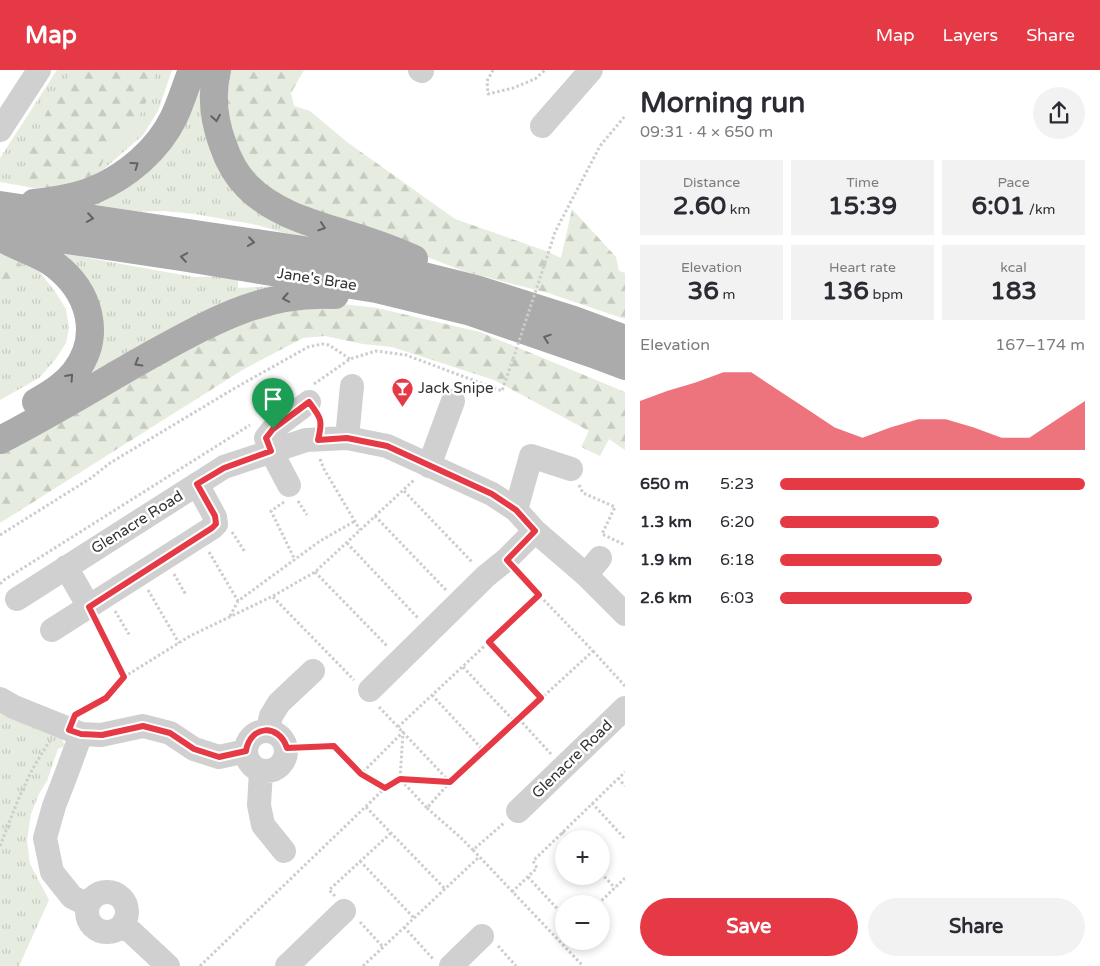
<!DOCTYPE html>
<meta charset="utf-8">
<style>
:root{--surface:#fff;--page:#f2f2f3;--text:#2b2b33;--muted:#7c7c81;--accent:#e63946}
body{margin:0;font-family:"Varela Round",sans-serif;background:var(--page);color:var(--text);height:100vh;display:flex;flex-direction:column;font-size:19px;white-space:nowrap}
*{box-sizing:border-box;margin:0}
p{font-size:16px;color:var(--muted)}
.icon{flex:none;width:28px;height:28px;fill:none;stroke:currentColor;stroke-width:2;stroke-linecap:round;stroke-linejoin:round}
.map{position:relative;flex:1;overflow:hidden}
.drawer{display:flex;flex-direction:column;background:var(--surface);width:475px}
.drawer>*{flex:none}
.tools{position:absolute;left:555px;top:760px;display:grid;gap:10px}
.tools a{display:grid;place-items:center;width:55px;height:55px;border-radius:50%;background:var(--surface);box-shadow:0 2px 8px #0003;font-size:25px}
.pin{position:absolute;display:grid;place-items:center;width:42px;height:42px;color:#fff;margin:-51px -21px;border-radius:50% 50% 50% 0;rotate:-45deg;box-shadow:0 0 5px #0007}
.pin .icon{rotate:45deg}
.round{display:grid;place-items:center;flex:none;width:52px;height:52px;border-radius:26px;background:var(--page)}
.headline{display:flex;align-items:center;justify-content:space-between;height:85px;padding:0 15px}
h1{font-size:28px;font-weight:700;line-height:38px}
.figures{display:grid;grid-template-columns:repeat(3,1fr);gap:8px;height:85px;padding:5px 15px}
.figures div{display:grid;align-content:center;border-radius:0px;background:var(--page);text-align:center}
.figures b{font-size:25px;font-weight:700}
.figures small{font-size:14px;font-weight:400}
.figures p{font-size:14px}
.chart{height:140px;padding:10px 15px}
.chart p{display:flex;justify-content:space-between}
.chart svg{width:100%;height:90px;margin-top:5px;fill:var(--accent);opacity:.7}
.cta{display:flex;gap:10px;margin-top:auto;padding:10px 15px}
.cta a{flex:1;height:58px;border-radius:30px;background:var(--accent);color:#fff;font-size:20px;font-weight:700;line-height:58px;text-align:center}
.cta a+a{background:var(--page);color:var(--text)}
ul{padding:0 15px;list-style:none;font-size:16px}
li{display:grid;grid-template-columns:80px 60px 1fr;align-items:center;height:38px}
li i{height:12px;border-radius:6px;background:var(--accent)}
header{display:flex;align-items:center;gap:30px;box-sizing:border-box;height:70px;padding:0 25px;background:var(--accent);color:#fff}
header strong{font-size:24px}
nav{display:flex;gap:28px;margin-inline-start:auto;font-size:18px}
main{display:flex;flex:1;min-height:0}
.map>svg:first-child{display:block}
.grass{fill:url(#grass-tufts)}
.forest{fill:url(#forest-firs)}
.lines{fill:none;stroke-linecap:round;stroke-linejoin:round}
.path{stroke:#cdcdcd;stroke-width:3;stroke-dasharray:2.5 2.5;stroke-linecap:butt}
.minor{stroke:#d0d0d0;stroke-width:24}
.major{stroke:#ababab;stroke-width:28}
.path-bridge{stroke:#cdcdcd;stroke-width:3;stroke-dasharray:2.5 2.5;stroke-linecap:butt}
.oneway{stroke:#636363}
.route-casing{stroke:#fff;stroke-width:10}
.route{stroke:#e63946;stroke-width:6}
.labels{text-anchor:middle;dominant-baseline:central;stroke-width:5;stroke-linejoin:round;paint-order:stroke}
.street-label{font-size:15px;fill:#333;stroke:#fff}
.poi-label{font-size:15px;fill:#333;stroke:#fff;text-anchor:start}
</style>
<header>
<strong>Map</strong>
<nav><a>Map</a><a>Layers</a><a>Share</a></nav>
</header>
<main>
<div class="map">
<svg width="625" height="896" viewBox="0 0 625 896">
<defs>
<pattern id="grass-tufts" width="24" height="20" patternUnits="userSpaceOnUse" patternTransform="scale(1.25)"><rect width="24" height="20" fill="#e6ecdf"/><path d="M3 7l-1-3M5 7V3M7 7l1-3M15 17l-1-3M17 17v-4M19 17l1-3" fill="none" stroke="#c6cbc0"/></pattern>
<pattern id="forest-firs" width="22" height="20" patternUnits="userSpaceOnUse" patternTransform="scale(1.25)"><rect width="22" height="20" fill="#e6ecdf"/><path d="M5 1l3.5 6h-7zM16 11l3.5 6h-7z" fill="#c6cbc0"/></pattern>
</defs>
<rect width="100%" height="100%" fill="#fff"/>
<!-- grass -->
<path class="grass" d="M 57,0 L 172,0 L 158,41 L 143,65 L 97,105 L 34,118 L 0,112 L 0,88 Z
M 201,8 L 200,34 L 205,58 L 369,181 L 281,162 L 257,155 L 195,144 L 165,141 L 125,142 L 94,138 L 96,122 Z
M 58,180 L 88,188 L 194,207 L 238,206 L 238,218 L 274,216 L 230,232 L 0,355 L 52,325 L 86,278 Z
M 0,182 L 31,191 L 54,220 L 66,239 L 69,258 L 66,273 L 55,290 L 39,308 L 0,330 Z
M 0,642 L 62,669 L 65,676 L 58,679 L 47,711 L 39,724 L 31,744 L 27,770 L 30,794 L 49,830 L 19,896 L 0,896 Z"/>
<!-- forest -->
<path class="forest" d="M 73,0 L 157,0 L 147,30 L 133,59 L 104,89 L 97,105 L 72,116 L 34,118 L 13,107 L 29,91 L 28,76 L 41,55 L 46,43 Z
M 227,0 L 304,0 L 291,23 L 294,36 L 310,41 L 347,72 L 455,149 L 546,181 L 561,188 L 572,139 L 616,187 L 619,201 L 625,203 L 625,249 L 548,223 L 463,201 L 402,177 L 285,134 L 241,93 L 223,24 Z
M 0,182 L 14,184 L 21,196 L 15,217 L 0,228 Z
M 308,230 L 377,238 L 480,262 L 625,322 L 625,380 L 609,369 L 600,386 L 581,377 L 589,361 L 494,310 L 392,277 L 363,274 L 325,266 L 303,268 L 244,299 L 0,453 L 0,379 L 202,265 Z"/>
<g class="lines">
<!-- path -->
<path class="path" d="M 493,0 L 487,11 L 488,24 L 513,18 L 535,9 L 545,0
M 545,193 L 555,162 L 600,76 L 625,46
M 314,314 L 350,289 L 376,281 L 406,285 L 502,321 L 513,289
M 320,389 L 324,399 L 360,460
M 579,415 L 583,423 L 615,437 L 602,464 L 625,475
M 404,421 L 473,493
M 298,431 L 307,445
M 284,432 L 271,441 L 295,490
M 375,446 L 446,520
M 232,462 L 245,482
M 0,465 L 91,408 L 110,393 L 235,318 L 308,277 L 322,274 L 329,275 L 350,289
M 347,473 L 418,548
M 209,482 L 238,531
M 315,502 L 388,577
M 519,503 L 539,525
M 174,504 L 186,525
M 0,514 L 4,510 L 250,355
M 148,520 L 179,573
M 273,527 L 354,610
M 115,541 L 130,566
M 230,546 L 238,531 L 320,471 L 355,451
M 489,572 L 541,629
M 593,581 L 625,616
M 463,597 L 515,652
M 124,607 L 190,566 L 273,526 L 315,502 L 414,410
M 432,625 L 484,681
M 379,637 L 450,712 L 401,709
M 79,643 L 106,628 L 124,607 L 97,553
M 519,649 L 551,684
M 398,657 L 539,525 L 593,581 L 450,712 L 427,738 L 400,709
M 287,678 L 334,676 L 361,704
M 618,708 L 625,716
M 592,733 L 625,769
M 366,737 L 445,819
M 427,738 L 460,767 L 473,780 L 504,753
M 562,762 L 569,769
M 0,776 C 14,740 27,703 50,671
M 473,780 L 583,896
M 360,791 L 414,848
M 601,803 L 615,818
M 528,807 L 564,846
M 512,822 L 537,798 L 533,791 L 625,702
M 335,826 L 329,820 L 391,763
M 598,834 L 625,808
M 360,852 L 383,877
M 404,857 L 434,890
M 498,876 L 516,896
M 200,896 L 385,718 L 400,709 L 403,662 L 361,704 L 385,718
M 363,896 L 479,787"/>
<!-- minor -->
<path class="minor" d="M 420,0 L 422,1
M 542,56 L 591,0
M 0,60 L 39,0
M 347,368 L 352,316
M 429,396 L 453,331
M 289,415 L 271,381 L 266,368 L 273,359 L 309,332
M 516,440 L 531,386 L 571,399
M 66,497 L 89,537
M 586,505 L 600,488
M 17,529 L 224,397 L 306,370 L 347,368 L 387,376 L 492,424 L 516,440 L 535,461 L 586,505 L 625,544
M 52,560 L 212,458 L 216,454 L 215,447 L 197,414
M 370,620 L 486,506 L 507,489 L 535,461
M 0,629 L 14,637 L 81,664 L 101,665 L 143,656 L 170,663 L 194,679 L 219,687 L 246,681
M 268,660 L 271,646 L 279,633 L 313,601
M246 681a20 20 0 1 1 40 0a20 20 0 1 1-40 0Z
M 81,664 L 66,705 L 54,736 L 45,768 L 52,802 L 72,827 L 88,835
M 261,701 L 259,735 L 263,755 L 284,781
M 518,741 L 625,638
M87 842a20 20 0 1 1 40 0a20 20 0 1 1-40 0Z
M 123,854 L 168,896
M 287,896 L 344,841
M 451,896 L 482,866"/>
<!-- major -->
<path class="major" d="M 217,0 C 211,25 214,51 223,75 C 228,90 236,105 248,117 C 274,143 311,153 346,164 C 369,171 393,179 414,189
M 34,133 C 52,131 77,127 94,120 C 127,106 158,80 174,47 C 181,32 186,15 192,0
M 0,135 L 343,186 L 476,219 L 574,250 L 625,269
M 0,160 L 181,187 L 376,219 L 471,242 L 593,284 L 625,296
M 4,169 C 20,179 40,183 55,195 C 89,221 103,265 75,302 C 65,315 51,324 36,332
M 0,370 C 53,343 104,311 156,282 C 215,250 266,221 335,225"/>
<!-- path-bridge -->
<path class="path-bridge" d="M 513,289 L 545,193"/>
</g>
<!-- one-way arrows -->
<defs><path id="oneway-chevron" d="M-2-3.5L2.5 0L-2 3.5" fill="none" stroke-width="1.6" stroke-linecap="round" stroke-linejoin="round" transform="scale(1.25)"/></defs>
<g class="oneway">
<use href="#oneway-chevron" transform="translate(216 48) rotate(81)"/>
<use href="#oneway-chevron" transform="translate(135 95) rotate(-36)"/>
<use href="#oneway-chevron" transform="translate(90 148) rotate(8)"/>
<use href="#oneway-chevron" transform="translate(322 157) rotate(18)"/>
<use href="#oneway-chevron" transform="translate(251 172) rotate(8)"/>
<use href="#oneway-chevron" transform="translate(184 187) rotate(-171)"/>
<use href="#oneway-chevron" transform="translate(286 228) rotate(170)"/>
<use href="#oneway-chevron" transform="translate(547 268) rotate(-161)"/>
<use href="#oneway-chevron" transform="translate(138 293) rotate(150)"/>
<use href="#oneway-chevron" transform="translate(70 307) rotate(-48)"/>
</g>
<g class="lines">
<defs>
<path id="route" d="M 309,332 C 321,348 323,350 318,370 L 347,368 L 387,376 L 492,424 L 516,440 L 535,461 L 507,490 L 539,525 L 489,572 L 541,628 L 450,712 L 400,709 L 385,718 L 361,704 L 334,676 L 287,678 C 279,653 250,655 246,681 L 219,687 L 194,679 L 170,663 L 143,656 L 102,665 L 81,664 L 69,660 L 75,645 L 106,628 L 124,607 L 89,537 L 212,458 L 216,454 L 215,446 L 197,414 L 224,398 L 271,381 L 266,368 L 273,359 Z"/>
</defs>
<!-- route casing -->
<use href="#route" class="route-casing"/>
<!-- route -->
<use href="#route" class="route"/>
</g>
<!-- icons -->
<defs>
<symbol id="bar-pin" viewBox="-11 -11 22 30"><path d="M0 17L-7.5 6A9.5 9.5 0 1 1 7.5 6Z" fill="#e63946" stroke="#fff"/><path d="M-6-5H6L.8 .8V4.5H3.5V6h-7V4.5H-.8V.8Z" fill="#fff"/></symbol>
</defs>
<g fill-rule="evenodd">
<use href="#bar-pin" x="390" y="306" width="25" height="34"/>
</g>
<g class="labels">
<!-- street labels -->
<g class="street-label">
<text transform="translate(317 209) rotate(9)">Jane's Brae</text>
<text transform="translate(137 452) rotate(-32)">Glenacre Road</text>
<text transform="translate(572 689) rotate(-44)">Glenacre Road</text>
</g>
<!-- poi labels -->
<g class="poi-label">
<text x="418" y="318">Jack Snipe</text>
</g>
</g>
</svg>
<div class="tools">
<a>+</a>
<a>−</a>
</div>
<div class="pin" style="left:273px;top:359px;background:#1e9e55"><svg class="icon" aria-label="arrive" viewBox="0 0 24 24"><path d="M6 21V4h12l-3 4 3 4H6"/></svg></div>
</div>
<section class="drawer">
<div class="headline"><div><h1>Morning run</h1><p>09:31 · 4 × 650 m</p></div><a class="round"><svg class="icon" aria-label="share" viewBox="0 0 24 24"><path d="M12 15V3M7 8l5-5 5 5M5 13v7h14v-7"/></svg></a></div>
<div class="figures">
<div><p>Distance</p><b>2.60<small> km</small></b></div>
<div><p>Time</p><b>15:39</b></div>
<div><p>Pace</p><b>6:01<small> /km</small></b></div>
</div>
<div class="figures">
<div><p>Elevation</p><b>36<small> m</small></b></div>
<div><p>Heart rate</p><b>136<small> bpm</small></b></div>
<div><p>kcal</p><b>183</b></div>
</div>
<div class="chart"><p><span>Elevation</span>167–174 m</p>
<svg viewBox="0 0 160 44" preserveAspectRatio="none"><path d="M0 44V20L10 15L20 11L30 6L40 6L50 15L60 24L70 33L80 38L90 33L100 29L110 29L120 33L130 38L140 38L150 29L160 20V44z"/></svg>
</div>
<ul>
<li><b>650 m</b>5:23<i style="width:100%"></i></li>
<li><b>1.3 km</b>6:20<i style="width:52%"></i></li>
<li><b>1.9 km</b>6:18<i style="width:53%"></i></li>
<li><b>2.6 km</b>6:03<i style="width:63%"></i></li>
</ul>
<div class="cta"><a>Save</a><a>Share</a></div>
</section>
</main>
